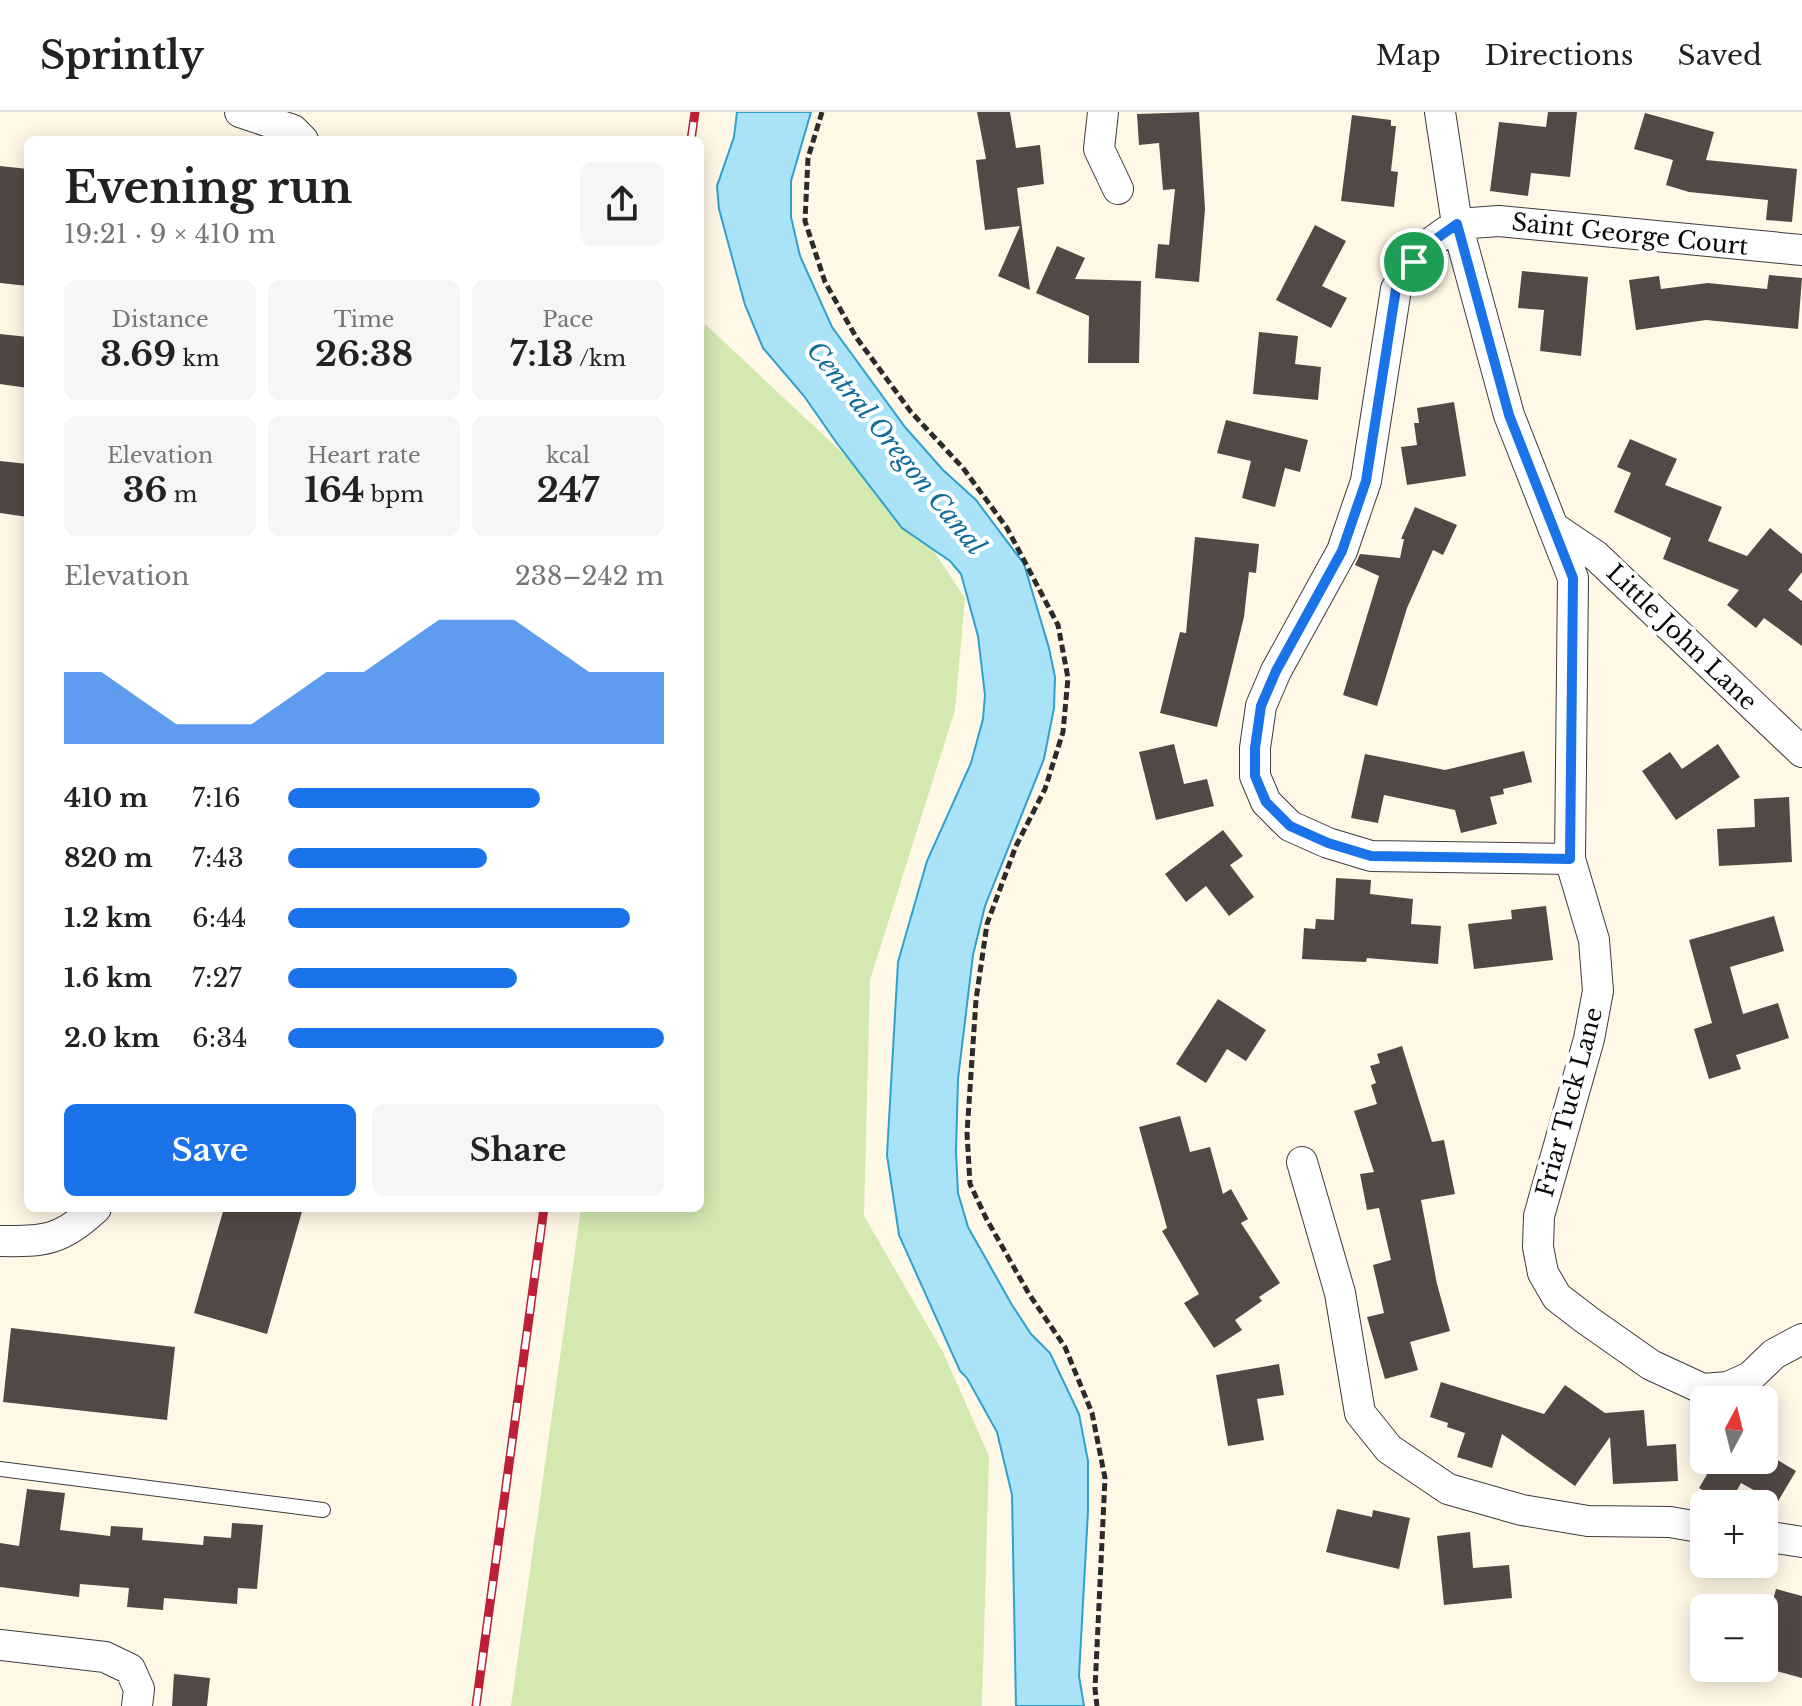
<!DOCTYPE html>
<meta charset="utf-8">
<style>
:root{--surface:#fff;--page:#f6f6f6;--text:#222;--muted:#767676;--line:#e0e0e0;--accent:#1a73e8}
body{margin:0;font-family:"Libre Baskerville",serif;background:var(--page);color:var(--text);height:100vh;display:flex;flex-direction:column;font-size:30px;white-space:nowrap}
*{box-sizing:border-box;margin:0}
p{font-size:26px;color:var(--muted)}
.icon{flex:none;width:44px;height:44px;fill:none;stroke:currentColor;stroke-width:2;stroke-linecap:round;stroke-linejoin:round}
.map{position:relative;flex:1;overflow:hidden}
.drawer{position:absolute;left:24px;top:24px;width:680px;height:1076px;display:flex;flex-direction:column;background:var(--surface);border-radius:12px;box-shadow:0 4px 20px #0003}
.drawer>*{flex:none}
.needle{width:52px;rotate:7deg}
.tools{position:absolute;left:1690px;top:1274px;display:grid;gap:16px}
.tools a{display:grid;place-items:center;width:88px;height:88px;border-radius:12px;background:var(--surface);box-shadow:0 4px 20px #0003;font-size:40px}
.pin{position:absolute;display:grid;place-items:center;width:68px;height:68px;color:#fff;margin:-34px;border:4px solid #fff;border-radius:50%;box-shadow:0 2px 8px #0007}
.round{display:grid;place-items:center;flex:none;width:84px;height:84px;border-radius:12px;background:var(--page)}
.headline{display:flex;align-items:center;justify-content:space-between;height:136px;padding:0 40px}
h1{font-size:44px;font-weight:700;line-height:60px}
.metrics{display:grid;grid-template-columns:repeat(3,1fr);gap:12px;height:136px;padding:8px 40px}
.metrics div{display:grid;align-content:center;border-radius:12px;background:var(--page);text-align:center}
.metrics b{font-size:34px;font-weight:700}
.metrics small{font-size:22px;font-weight:400}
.metrics p{font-size:22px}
.chart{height:224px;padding:16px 40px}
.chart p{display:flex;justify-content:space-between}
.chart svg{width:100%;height:144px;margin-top:8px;fill:var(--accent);opacity:.7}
.action{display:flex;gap:16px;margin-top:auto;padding:16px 40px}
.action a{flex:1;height:92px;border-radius:12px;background:var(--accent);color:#fff;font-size:32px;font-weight:700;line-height:92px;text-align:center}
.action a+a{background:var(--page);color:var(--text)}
ul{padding:0 40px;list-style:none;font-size:26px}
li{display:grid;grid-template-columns:128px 96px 1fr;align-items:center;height:60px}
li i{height:20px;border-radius:10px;background:var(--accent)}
header{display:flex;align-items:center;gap:48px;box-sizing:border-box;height:112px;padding:0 40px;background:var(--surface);border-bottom:2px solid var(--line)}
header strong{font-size:38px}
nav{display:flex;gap:44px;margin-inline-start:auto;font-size:28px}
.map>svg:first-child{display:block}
.green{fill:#d3e9b0}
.water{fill:#aae2f7;stroke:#2fa0d0;stroke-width:2}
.building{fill:#524946}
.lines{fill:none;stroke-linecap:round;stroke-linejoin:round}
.lane-casing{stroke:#3c3c3c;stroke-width:16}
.street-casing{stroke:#3c3c3c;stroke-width:32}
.path{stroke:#2b2b2b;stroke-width:5;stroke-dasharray:8 4;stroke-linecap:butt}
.lane{stroke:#fff;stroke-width:14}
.street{stroke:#fff;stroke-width:30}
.rail-casing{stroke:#bb2037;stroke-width:9}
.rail{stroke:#fff;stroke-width:6;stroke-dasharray:18;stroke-linecap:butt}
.route-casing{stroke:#fff;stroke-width:16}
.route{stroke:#1a73e8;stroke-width:10}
.labels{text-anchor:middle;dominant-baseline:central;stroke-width:8;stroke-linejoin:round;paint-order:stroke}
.street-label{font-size:24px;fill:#090909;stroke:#fff}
.water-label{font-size:26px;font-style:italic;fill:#126d9c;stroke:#fff}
</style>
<header>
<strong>Sprintly</strong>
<nav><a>Map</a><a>Directions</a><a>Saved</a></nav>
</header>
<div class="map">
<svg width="1802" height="1594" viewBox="0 0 1802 1594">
<rect width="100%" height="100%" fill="#fff8e6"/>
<!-- green -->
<path class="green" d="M 705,212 L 911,405 L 965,486 L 955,598 L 870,868 L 864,1104 L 943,1240 L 989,1344 L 982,1594 L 511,1594 L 581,1096 L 700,1096 L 700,245 Z"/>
<!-- water -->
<path class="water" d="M 737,0 L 811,0 L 791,69 L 791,105 L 800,144 L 832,215 L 905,315 L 943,358 L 976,388 L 1024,452 L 1049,536 L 1055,565 L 1054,596 L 1044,647 L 985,794 L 973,843 L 958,967 L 956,1040 L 958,1081 L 968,1115 L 1012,1193 L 1031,1222 L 1050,1241 L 1079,1302 L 1088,1349 L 1088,1399 L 1079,1564 L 1084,1594 L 1016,1594 L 1012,1383 L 997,1320 L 967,1266 L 960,1259 L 899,1123 L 887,1043 L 898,850 L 927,749 L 971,651 L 983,607 L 985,583 L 978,524 L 961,462 L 950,449 L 902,416 L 836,330 L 804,284 L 763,236 L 745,193 L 719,97 L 717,74 L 734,25 Z"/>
<!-- building -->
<path class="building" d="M 977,0 L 1010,0 L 1016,36 L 1040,33 L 1044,72 L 1017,76 L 1030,178 L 998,164 L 1020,114 L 985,118 L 976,48 L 986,47 Z
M 1199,0 L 1205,97 L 1199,170 L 1155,166 L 1158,132 L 1169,133 L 1175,77 L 1163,78 L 1159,31 L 1139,33 L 1137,2 Z
M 1548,0 L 1577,0 L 1570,65 L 1531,61 L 1528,84 L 1490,79 L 1499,10 L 1546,15 Z
M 1645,1 L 1714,20 L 1706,48 L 1797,57 L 1792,110 L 1766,108 L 1768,88 L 1689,80 L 1666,73 L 1673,48 L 1634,37 Z
M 1352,3 L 1391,8 L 1391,14 L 1396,14 L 1391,59 L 1398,60 L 1394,95 L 1341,89 Z
M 0,54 L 28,57 L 28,174 L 0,171 Z
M 1315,113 L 1346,129 L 1322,174 L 1347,186 L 1331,216 L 1276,188 Z
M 1057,134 L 1085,146 L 1075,167 L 1141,169 L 1139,251 L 1088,251 L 1089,204 L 1036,181 Z
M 1522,159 L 1588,165 L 1581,244 L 1540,239 L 1544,198 L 1518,196 Z
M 1769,163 L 1802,166 L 1798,217 L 1706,208 L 1636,218 L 1629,168 L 1659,164 L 1661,177 L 1708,171 L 1767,177 Z
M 1259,220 L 1298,224 L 1295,252 L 1321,255 L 1318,288 L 1253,282 Z
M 0,222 L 28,225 L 28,276 L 0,272 Z
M 1454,290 L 1466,364 L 1407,373 L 1401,335 L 1417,333 L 1414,311 L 1419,311 L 1417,296 Z
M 1226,308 L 1308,328 L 1300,360 L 1285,356 L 1275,395 L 1242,386 L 1251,349 L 1217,341 Z
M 1630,327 L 1677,347 L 1665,373 L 1722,395 L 1708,429 L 1747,444 L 1770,416 L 1802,442 L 1802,460 L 1788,478 L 1802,489 L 1802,534 L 1764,506 L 1756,516 L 1727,493 L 1739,478 L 1663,447 L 1671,426 L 1614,400 L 1631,361 L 1617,355 Z
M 0,349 L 28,352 L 28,405 L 0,401 Z
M 1415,395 L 1457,413 L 1443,443 L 1433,438 L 1407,496 L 1377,594 L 1343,583 L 1379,464 L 1355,453 L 1360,442 L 1400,446 L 1404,427 L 1401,427 Z
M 1195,425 L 1259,432 L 1256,461 L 1249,460 L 1244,505 L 1217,615 L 1160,601 L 1180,520 L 1186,521 Z
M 1174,632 L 1184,672 L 1207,667 L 1214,694 L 1156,708 L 1139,640 Z
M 1718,632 L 1740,665 L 1676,708 L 1642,659 L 1670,640 L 1682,657 Z
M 1524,639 L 1532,670 L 1503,677 L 1504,682 L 1490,685 L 1497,712 L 1461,721 L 1455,698 L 1384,683 L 1378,711 L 1351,706 L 1365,642 L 1445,658 Z
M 1789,685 L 1792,750 L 1719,754 L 1717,717 L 1755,715 L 1754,687 Z
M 1223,718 L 1243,744 L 1230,753 L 1254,785 L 1229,804 L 1206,774 L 1186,790 L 1165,762 Z
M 1336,766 L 1371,768 L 1370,782 L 1413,787 L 1411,812 L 1441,814 L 1438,852 L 1367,846 L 1366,850 L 1302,847 L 1304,816 L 1315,817 L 1316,807 L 1334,808 Z
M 1546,794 L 1553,848 L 1474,857 L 1468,812 L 1512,807 L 1511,798 Z
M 1774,804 L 1784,839 L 1730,855 L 1743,902 L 1778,891 L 1789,926 L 1736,943 L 1741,957 L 1709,967 L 1694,917 L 1712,911 L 1689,828 Z
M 1218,887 L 1266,918 L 1246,949 L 1227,937 L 1206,971 L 1176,952 Z
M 1402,934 L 1432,1030 L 1444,1028 L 1455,1082 L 1421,1088 L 1437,1172 L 1450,1219 L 1410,1230 L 1418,1258 L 1385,1267 L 1367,1205 L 1384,1201 L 1373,1153 L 1391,1148 L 1379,1096 L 1367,1098 L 1360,1062 L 1374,1060 L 1354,999 L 1377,992 L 1371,973 L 1376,971 L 1370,954 L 1380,951 L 1377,942 Z
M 1180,1004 L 1190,1040 L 1210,1035 L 1223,1082 L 1231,1077 L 1248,1107 L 1241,1111 L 1280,1171 L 1259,1185 L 1262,1189 L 1235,1208 L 1242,1218 L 1214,1236 L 1184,1191 L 1199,1182 L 1162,1119 L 1167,1116 L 1139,1015 Z
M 224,1096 L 303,1096 L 267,1222 L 194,1201 Z
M 11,1216 L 175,1235 L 167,1308 L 3,1290 Z
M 1279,1252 L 1284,1283 L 1257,1287 L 1264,1328 L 1228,1334 L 1216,1263 Z
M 1441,1270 L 1544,1302 L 1565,1273 L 1605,1301 L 1644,1298 L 1647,1334 L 1676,1332 L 1678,1369 L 1613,1372 L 1610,1325 L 1575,1374 L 1502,1322 L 1492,1356 L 1457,1345 L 1465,1321 L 1447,1315 L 1448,1311 L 1430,1305 Z
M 1764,1340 L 1796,1359 L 1777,1391 L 1741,1371 L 1729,1392 L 1699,1376 L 1712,1354 L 1701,1348 L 1764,1348 Z
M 27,1377 L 65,1381 L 60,1418 L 110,1424 L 111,1414 L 143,1416 L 142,1428 L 203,1433 L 204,1424 L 231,1426 L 232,1411 L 263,1413 L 257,1477 L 238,1476 L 237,1492 L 164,1486 L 163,1498 L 127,1495 L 129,1476 L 80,1472 L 79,1485 L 0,1475 L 0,1431 L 19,1434 Z
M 1337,1397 L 1372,1405 L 1373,1398 L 1410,1406 L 1399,1457 L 1326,1440 Z
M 1470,1420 L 1473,1456 L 1509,1453 L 1512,1486 L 1444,1493 L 1437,1424 Z
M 1776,1477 L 1802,1484 L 1802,1566 L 1769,1557 L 1777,1527 L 1764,1524 L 1764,1521 Z
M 174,1562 L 210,1566 L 207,1594 L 172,1594 Z"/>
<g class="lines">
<defs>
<path id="lane" d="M 0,1357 L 323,1398"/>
<path id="street" d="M 240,0 L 293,18 L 303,28
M 1103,0 L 1099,37 L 1118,77
M 1440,0 L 1457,112 L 1509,303 L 1573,466 L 1570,747 L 1594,828 L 1598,879 L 1589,927 L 1539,1104 L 1538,1135 L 1543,1161 L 1557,1185 L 1587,1208 L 1651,1253 L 1703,1277 L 1728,1275 L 1750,1265 L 1774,1242 L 1802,1227
M 1556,417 L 1596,444 L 1802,640
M 1570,747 L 1371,744 L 1328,731 L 1290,714 L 1266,690 L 1255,664 L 1255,636 L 1261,594 L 1276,559 L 1342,439 L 1366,369 L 1396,177 L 1429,132 L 1457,112 L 1499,109 L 1802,138
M 1302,1050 L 1340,1181 L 1360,1301 L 1389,1337 L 1448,1377 L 1522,1398 L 1588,1409 L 1670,1410 L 1704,1416
M 0,1129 C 45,1130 62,1128 96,1096
M 1764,1424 L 1802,1430
M 0,1533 L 105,1545 L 130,1557 L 139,1577 L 137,1594"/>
</defs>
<!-- lane casing -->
<use href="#lane" class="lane-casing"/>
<!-- street casing -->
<use href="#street" class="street-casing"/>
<!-- path -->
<path class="path" d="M 822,0 L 808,46 L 805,109 L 825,170 L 856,225 L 911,300 L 963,356 L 1007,416 L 1058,513 L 1068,566 L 1063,620 L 1045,677 L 1016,734 L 987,812 L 976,888 L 967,1021 L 970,1072 L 986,1106 L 1029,1182 L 1065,1235 L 1092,1301 L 1105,1366 L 1095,1577 L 1097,1594"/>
<!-- lane -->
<use href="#lane" class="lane"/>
<!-- street -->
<use href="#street" class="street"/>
<defs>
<path id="rail" d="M 691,28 L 695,0
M 476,1594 L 544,1096"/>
</defs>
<!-- rail casing -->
<use href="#rail" class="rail-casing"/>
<!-- rail -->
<use href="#rail" class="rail"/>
</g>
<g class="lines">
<defs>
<path id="route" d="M 1457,112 L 1509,303 L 1573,466 L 1570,747 L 1371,744 L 1328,731 L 1290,714 L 1266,690 L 1255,664 L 1255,636 L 1261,594 L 1276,559 L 1342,439 L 1366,369 L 1396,177 L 1429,132 Z"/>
</defs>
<!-- route casing -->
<use href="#route" class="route-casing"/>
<!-- route -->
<use href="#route" class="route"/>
</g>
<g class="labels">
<!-- street labels -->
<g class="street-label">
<text transform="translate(1630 122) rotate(6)">Saint George Court</text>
<text transform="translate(1682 525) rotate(44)">Little John Lane</text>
<text transform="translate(1569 990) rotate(-75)">Friar Tuck Lane</text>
</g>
<!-- water labels -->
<g class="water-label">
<text transform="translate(896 336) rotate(51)">Central Oregon Canal</text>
</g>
</g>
</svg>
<div class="tools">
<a><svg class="needle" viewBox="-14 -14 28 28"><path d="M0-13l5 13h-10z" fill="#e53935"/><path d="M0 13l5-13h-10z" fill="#767676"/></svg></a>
<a>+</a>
<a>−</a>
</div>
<div class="pin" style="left:1414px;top:150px;background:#1e9e55"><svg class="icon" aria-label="arrive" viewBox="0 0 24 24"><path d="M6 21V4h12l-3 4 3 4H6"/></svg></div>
<section class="drawer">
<div class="headline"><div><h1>Evening run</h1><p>19:21 · 9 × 410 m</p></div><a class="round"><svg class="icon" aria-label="share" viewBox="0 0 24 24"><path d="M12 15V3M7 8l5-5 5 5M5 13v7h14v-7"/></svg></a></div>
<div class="metrics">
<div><p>Distance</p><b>3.69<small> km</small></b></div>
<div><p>Time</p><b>26:38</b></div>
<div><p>Pace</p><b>7:13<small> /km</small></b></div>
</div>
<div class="metrics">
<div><p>Elevation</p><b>36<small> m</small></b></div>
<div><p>Heart rate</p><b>164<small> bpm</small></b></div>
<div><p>kcal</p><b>247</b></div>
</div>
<div class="chart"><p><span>Elevation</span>238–242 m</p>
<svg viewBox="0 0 160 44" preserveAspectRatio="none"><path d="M0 44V22L10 22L20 30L30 38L40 38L50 38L60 30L70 22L80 22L90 14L100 6L110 6L120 6L130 14L140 22L150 22L160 22V44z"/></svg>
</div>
<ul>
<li><b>410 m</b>7:16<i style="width:67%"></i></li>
<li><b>820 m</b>7:43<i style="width:53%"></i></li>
<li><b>1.2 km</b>6:44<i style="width:91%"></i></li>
<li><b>1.6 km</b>7:27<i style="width:61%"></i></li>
<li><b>2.0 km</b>6:34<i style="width:100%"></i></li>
</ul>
<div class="action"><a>Save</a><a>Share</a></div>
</section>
</div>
